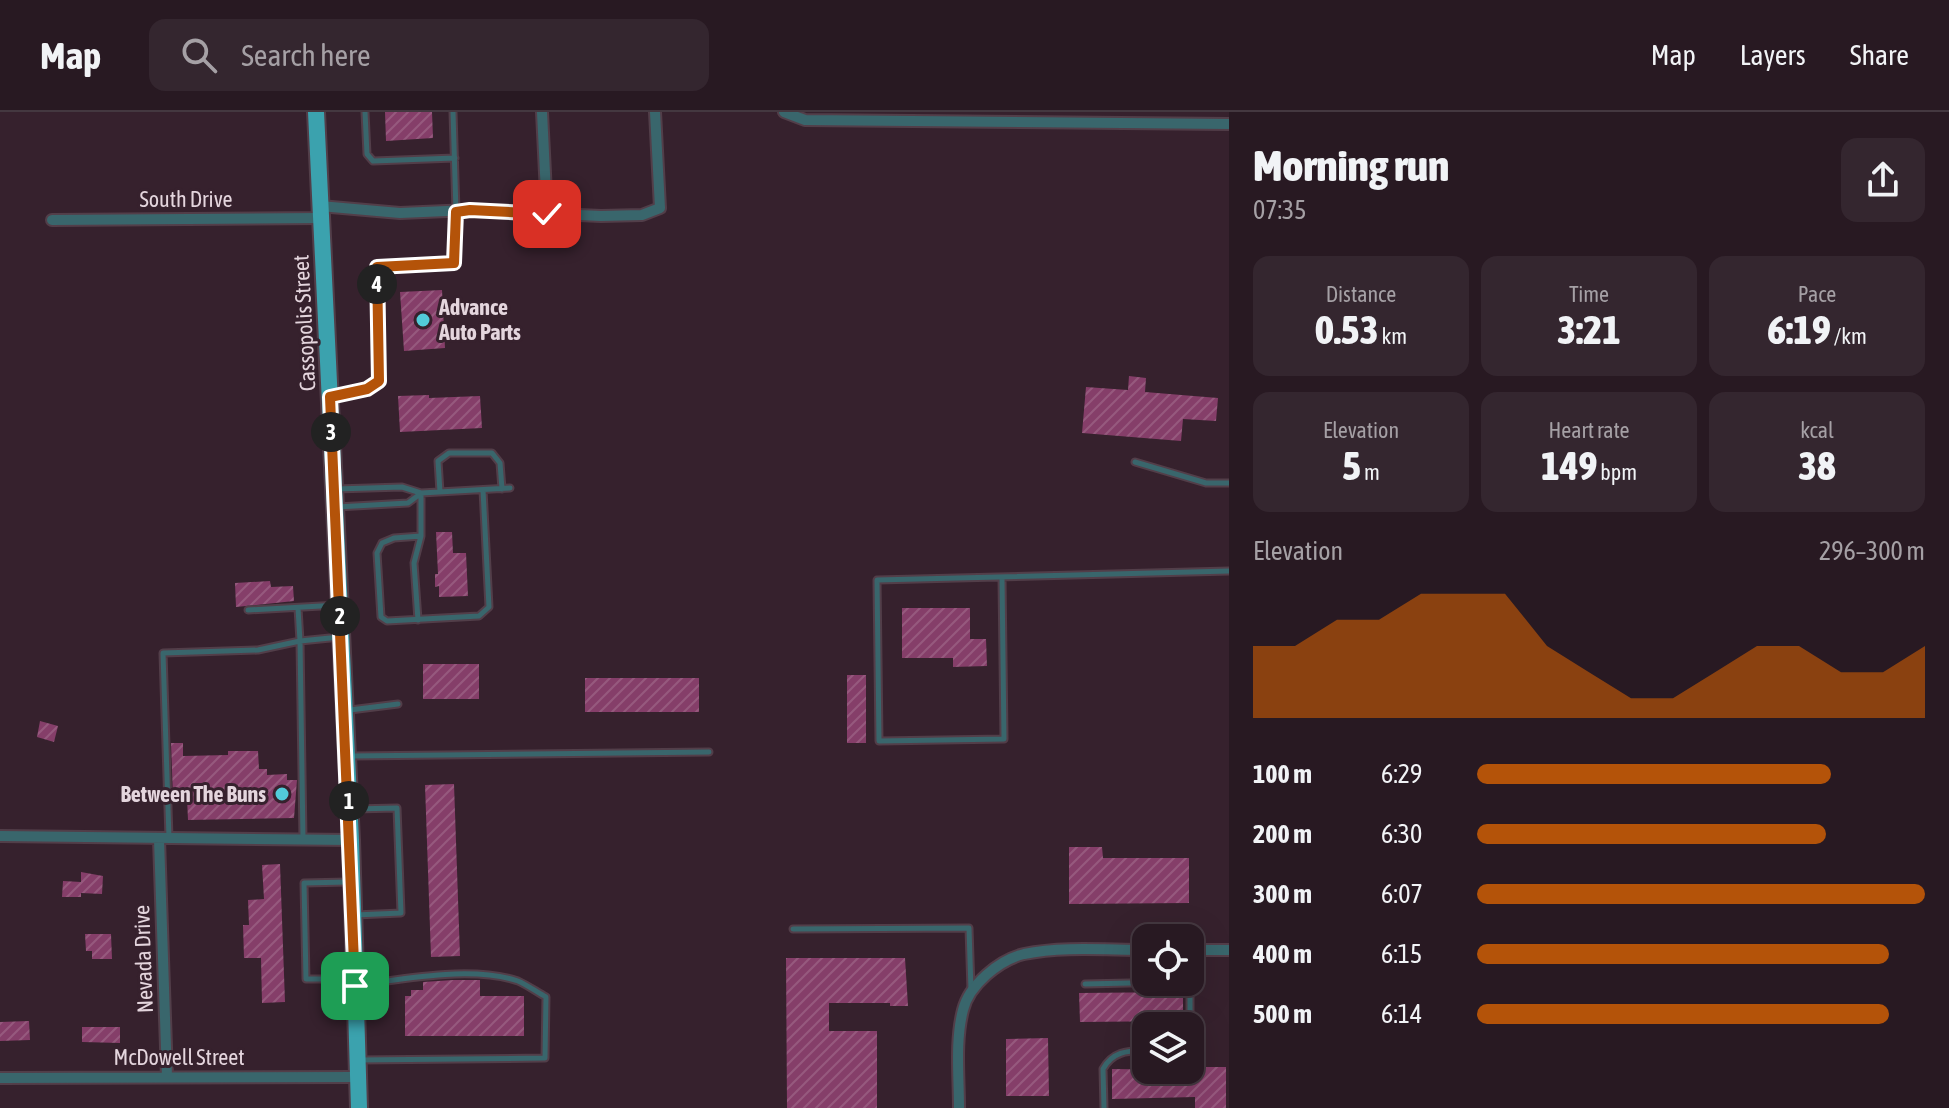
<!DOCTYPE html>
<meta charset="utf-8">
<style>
:root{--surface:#281922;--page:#34262f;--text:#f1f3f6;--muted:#a5a0a5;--line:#443840;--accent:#b45309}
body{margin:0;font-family:"Asap Condensed",sans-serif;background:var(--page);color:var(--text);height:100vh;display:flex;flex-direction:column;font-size:30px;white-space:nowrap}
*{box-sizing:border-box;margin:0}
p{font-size:26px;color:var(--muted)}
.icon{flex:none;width:44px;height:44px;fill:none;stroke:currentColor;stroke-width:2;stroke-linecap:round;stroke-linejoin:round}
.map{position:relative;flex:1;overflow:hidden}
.panel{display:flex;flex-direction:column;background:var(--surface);width:720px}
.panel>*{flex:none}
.buttons{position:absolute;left:1132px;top:812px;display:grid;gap:16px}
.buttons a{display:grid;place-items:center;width:72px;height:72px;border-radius:16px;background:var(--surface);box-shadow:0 8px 32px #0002,0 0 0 2px var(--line);font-size:40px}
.pin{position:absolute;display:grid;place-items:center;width:68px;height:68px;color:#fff;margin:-34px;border-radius:16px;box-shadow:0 4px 12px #0006}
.km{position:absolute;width:40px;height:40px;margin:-20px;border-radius:50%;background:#222;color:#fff;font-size:22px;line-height:40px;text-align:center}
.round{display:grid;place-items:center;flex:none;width:84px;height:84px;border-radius:16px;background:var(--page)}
.summary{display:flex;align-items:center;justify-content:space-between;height:136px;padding:0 24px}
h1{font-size:44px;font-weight:800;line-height:60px}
.figures{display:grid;grid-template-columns:repeat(3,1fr);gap:12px;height:136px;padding:8px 24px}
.figures div{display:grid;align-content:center;border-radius:16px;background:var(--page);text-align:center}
.figures b{font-size:40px;font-weight:800}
.figures small{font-size:22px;font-weight:400}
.figures p{font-size:22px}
.chart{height:224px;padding:16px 24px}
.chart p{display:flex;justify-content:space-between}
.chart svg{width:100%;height:144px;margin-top:8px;fill:var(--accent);opacity:.7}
ul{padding:0 24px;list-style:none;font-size:26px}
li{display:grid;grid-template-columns:128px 96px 1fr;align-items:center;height:60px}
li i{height:20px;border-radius:10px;background:var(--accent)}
header{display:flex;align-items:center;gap:48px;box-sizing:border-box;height:112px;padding:0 40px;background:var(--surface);border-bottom:2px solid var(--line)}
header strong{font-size:38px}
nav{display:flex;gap:44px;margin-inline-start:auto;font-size:28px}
.search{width:560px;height:72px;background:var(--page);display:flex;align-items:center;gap:20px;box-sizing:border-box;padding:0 28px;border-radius:16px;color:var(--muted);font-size:30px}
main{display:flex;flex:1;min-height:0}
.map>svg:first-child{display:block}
.building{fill:url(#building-hatch)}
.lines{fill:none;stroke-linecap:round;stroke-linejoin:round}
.lane-casing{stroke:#523e49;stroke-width:9}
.street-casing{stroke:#523e49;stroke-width:14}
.primary-casing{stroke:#523e49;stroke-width:20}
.lane{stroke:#39666c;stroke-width:5}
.street{stroke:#39666c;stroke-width:10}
.primary{stroke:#3ba2ae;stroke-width:16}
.route-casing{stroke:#fff;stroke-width:16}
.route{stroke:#b45309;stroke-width:10}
.poi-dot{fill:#52cbd9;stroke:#36212d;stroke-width:3}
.labels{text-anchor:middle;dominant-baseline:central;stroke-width:6;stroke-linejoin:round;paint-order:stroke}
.street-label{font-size:22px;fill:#e4d5dd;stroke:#36212d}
.poi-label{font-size:22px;font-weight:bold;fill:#e4d5dd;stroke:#36212d;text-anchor:start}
</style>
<header>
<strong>Map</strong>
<div class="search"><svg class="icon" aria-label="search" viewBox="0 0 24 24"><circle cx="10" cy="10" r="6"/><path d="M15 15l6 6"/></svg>Search here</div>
<nav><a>Map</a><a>Layers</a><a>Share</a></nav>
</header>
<main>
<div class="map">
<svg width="1229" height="996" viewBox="0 0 1229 996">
<defs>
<pattern id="building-hatch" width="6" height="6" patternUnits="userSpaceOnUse" patternTransform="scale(2)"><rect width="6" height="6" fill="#853e69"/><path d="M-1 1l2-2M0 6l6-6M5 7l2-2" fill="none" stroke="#96597e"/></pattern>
</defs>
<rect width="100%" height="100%" fill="#36212d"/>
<!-- building -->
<path class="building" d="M 385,0 L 432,0 L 433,26 L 386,29 Z
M 442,178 L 445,236 L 404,239 L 400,180 Z
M 1129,264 L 1146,266 L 1145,280 L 1218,286 L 1216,309 L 1183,307 L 1181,329 L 1082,321 L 1086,275 L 1128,278 Z
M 429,283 L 429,286 L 480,284 L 482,316 L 400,320 L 398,284 Z
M 436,420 L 452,420 L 453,441 L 466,441 L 468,484 L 439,485 L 439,474 L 435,475 L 435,462 L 438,462 Z
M 270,469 L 271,475 L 293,474 L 294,489 L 236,495 L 235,471 Z
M 902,496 L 970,496 L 970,527 L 986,527 L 987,554 L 953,555 L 953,546 L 902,546 Z
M 423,552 L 479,552 L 479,587 L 423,587 Z
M 847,563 L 866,563 L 866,631 L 847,631 Z
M 585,566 L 699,566 L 699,600 L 585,600 Z
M 40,609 L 58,614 L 54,630 L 37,625 Z
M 171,631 L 183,631 L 183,644 L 228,643 L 228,639 L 258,639 L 259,657 L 267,657 L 267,663 L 287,662 L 287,668 L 297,668 L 294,706 L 188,708 L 187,686 L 173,686 Z
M 454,672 L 460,844 L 431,845 L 425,673 Z
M 1069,735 L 1102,735 L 1103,746 L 1189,746 L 1189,791 L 1069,792 Z
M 280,752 L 285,890 L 262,891 L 261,846 L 244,846 L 243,813 L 249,813 L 248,788 L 264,787 L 262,753 Z
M 81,760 L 103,764 L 102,782 L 81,781 L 81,785 L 62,785 L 63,769 L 81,770 Z
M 85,822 L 111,822 L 112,847 L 92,847 L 92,839 L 86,839 Z
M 786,846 L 905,846 L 908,894 L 890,894 L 890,891 L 829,891 L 829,919 L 877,919 L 877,996 L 787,996 Z
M 453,868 L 480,868 L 480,884 L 524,884 L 524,924 L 405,924 L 405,884 L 411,884 L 411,878 L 423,878 L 423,870 Z
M 1183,880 L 1183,909 L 1080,910 L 1079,881 Z
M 29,909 L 30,928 L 0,929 L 0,910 Z
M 82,915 L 120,915 L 120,931 L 82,930 Z
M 1048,926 L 1049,984 L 1006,984 L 1006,927 Z
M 1190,955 L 1226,955 L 1226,996 L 1195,996 L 1195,985 L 1112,987 L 1112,957 L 1190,958 Z"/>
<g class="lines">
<defs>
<path id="lane" d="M 365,0 L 367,42 L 373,49 L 455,46
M 334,284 L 367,277 L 379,269 L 377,155 L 454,151 L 456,100 L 453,0
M 1135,350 L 1206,371 L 1229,371
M 336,377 L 402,375 L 421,381 L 510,376
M 440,380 L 438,349 L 449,341 L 492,341 L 500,351 L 502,377
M 421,381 L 421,424 L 394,426 L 382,431 L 377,441 L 381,505 L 387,509 L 479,504 L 489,495 L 483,378
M 337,395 L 408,391 L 420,382
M 1002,466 L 1004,627 L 879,629 L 877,468 L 1229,459
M 248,498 L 339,493
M 418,508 L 414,451 L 421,424
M 350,598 L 398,592
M 352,644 L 709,640
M 354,697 L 397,696 L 401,801 L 355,803
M 169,726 L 163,541 L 258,538 L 300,529 L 298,496
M 303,727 L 300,529 L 340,525
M 347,770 L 304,771 L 306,867 L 351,867
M 793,817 L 969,816 L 971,878
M 1190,856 L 1190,930
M 1085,872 L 1173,870
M 359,948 L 545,946 L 546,885 C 537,880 527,873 518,869 C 474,854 406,866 360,873
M 1104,996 L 1103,957 C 1113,939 1128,939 1146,938"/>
<path id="street" d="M 542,0 L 547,102
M 784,0 L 805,8 L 1229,12
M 320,94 L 400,101 L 470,98 L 601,104 L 642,103 L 660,96 L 655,0
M 52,108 L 321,106
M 0,724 L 351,728
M 159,727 L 167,965
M 1190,838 L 1229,838
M 0,966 L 358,965
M 959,996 C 959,964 955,929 963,898 C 969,873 999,848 1024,842 C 1063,834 1106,838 1146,838"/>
<path id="primary" d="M 316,0 L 351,728 L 359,996"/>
</defs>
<!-- lane casing -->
<use href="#lane" class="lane-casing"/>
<!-- street casing -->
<use href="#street" class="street-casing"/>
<!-- primary casing -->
<use href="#primary" class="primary-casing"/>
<!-- lane -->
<use href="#lane" class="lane"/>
<!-- street -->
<use href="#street" class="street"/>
<!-- primary -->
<use href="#primary" class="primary"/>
</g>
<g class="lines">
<defs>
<path id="route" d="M 355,874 L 330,285 L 367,277 L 379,269 L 377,155 L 454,151 L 456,100 L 470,98 L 547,102"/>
</defs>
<!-- route casing -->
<use href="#route" class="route-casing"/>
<!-- route -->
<use href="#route" class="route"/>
</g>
<!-- markers -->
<g class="poi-dot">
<circle cx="423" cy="208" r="8"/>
<circle cx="282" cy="682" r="8"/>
</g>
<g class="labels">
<!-- street labels -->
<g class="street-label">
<text x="186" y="87">South Drive</text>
<text transform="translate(304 211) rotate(-93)">Cassopolis Street</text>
<text transform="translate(143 847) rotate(-92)">Nevada Drive</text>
<text x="179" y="945">McDowell Street</text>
</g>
<!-- poi labels -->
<g class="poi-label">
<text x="439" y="195">Advance<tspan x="439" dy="25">Auto Parts</tspan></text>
<text x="266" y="682" text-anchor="end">Between The Buns</text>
</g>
</g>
</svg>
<div class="buttons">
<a><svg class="icon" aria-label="locate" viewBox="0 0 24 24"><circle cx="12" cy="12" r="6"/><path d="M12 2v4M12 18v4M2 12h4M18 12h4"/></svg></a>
<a><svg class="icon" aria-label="layers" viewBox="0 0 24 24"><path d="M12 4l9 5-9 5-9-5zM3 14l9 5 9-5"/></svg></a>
</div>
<div class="pin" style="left:355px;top:874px;background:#1e9e55"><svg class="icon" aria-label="arrive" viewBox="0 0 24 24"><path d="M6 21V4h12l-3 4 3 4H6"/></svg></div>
<div class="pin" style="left:547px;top:102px;background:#d93025"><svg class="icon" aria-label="check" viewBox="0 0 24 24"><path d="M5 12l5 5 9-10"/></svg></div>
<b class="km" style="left:349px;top:689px">1</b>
<b class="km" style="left:340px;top:504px">2</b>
<b class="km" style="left:331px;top:320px">3</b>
<b class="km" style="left:377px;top:172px">4</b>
</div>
<section class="panel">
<div class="summary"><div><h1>Morning run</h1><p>07:35</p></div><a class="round"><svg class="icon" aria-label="share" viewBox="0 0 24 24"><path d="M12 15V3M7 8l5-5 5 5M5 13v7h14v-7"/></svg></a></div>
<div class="figures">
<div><p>Distance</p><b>0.53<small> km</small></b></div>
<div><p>Time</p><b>3:21</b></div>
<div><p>Pace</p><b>6:19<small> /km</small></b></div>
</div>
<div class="figures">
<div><p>Elevation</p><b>5<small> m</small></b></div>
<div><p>Heart rate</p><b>149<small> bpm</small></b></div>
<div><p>kcal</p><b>38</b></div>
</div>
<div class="chart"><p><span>Elevation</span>296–300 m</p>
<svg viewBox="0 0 160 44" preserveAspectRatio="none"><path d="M0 44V22L10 22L20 14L30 14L40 6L50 6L60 6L70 22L80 30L90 38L100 38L110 30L120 22L130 22L140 30L150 30L160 22V44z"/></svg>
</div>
<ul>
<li><b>100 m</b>6:29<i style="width:79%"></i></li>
<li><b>200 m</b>6:30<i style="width:78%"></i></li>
<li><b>300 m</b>6:07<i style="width:100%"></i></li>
<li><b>400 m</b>6:15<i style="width:92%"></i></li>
<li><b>500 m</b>6:14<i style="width:92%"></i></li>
</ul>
</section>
</main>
